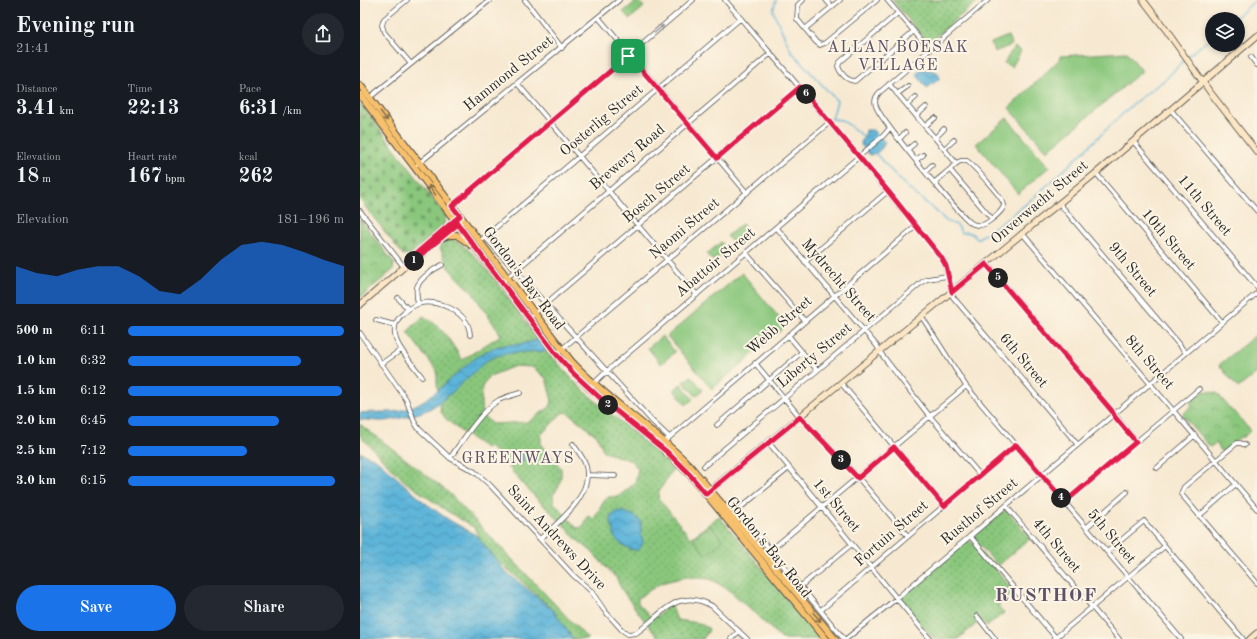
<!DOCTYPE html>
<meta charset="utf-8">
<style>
:root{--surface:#171b24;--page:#242831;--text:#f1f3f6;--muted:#9ea1a6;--accent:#1a73e8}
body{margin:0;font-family:"Old Standard TT",serif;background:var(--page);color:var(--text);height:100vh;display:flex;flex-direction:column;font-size:15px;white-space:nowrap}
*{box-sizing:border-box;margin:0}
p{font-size:13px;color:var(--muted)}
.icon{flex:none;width:22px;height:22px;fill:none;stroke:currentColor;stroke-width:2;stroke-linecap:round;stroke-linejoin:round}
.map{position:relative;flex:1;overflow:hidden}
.drawer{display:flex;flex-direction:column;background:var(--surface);width:360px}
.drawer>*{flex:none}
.tools{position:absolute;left:845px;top:12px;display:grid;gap:8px}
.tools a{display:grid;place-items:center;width:40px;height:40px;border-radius:50%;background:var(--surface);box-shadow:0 2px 6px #0003;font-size:20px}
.pin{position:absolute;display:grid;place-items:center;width:34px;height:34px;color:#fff;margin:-17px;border-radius:8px;box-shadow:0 2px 6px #0006}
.km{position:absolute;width:20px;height:20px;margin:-10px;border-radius:50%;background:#222;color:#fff;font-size:11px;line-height:20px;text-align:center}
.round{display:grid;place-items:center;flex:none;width:42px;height:42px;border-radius:21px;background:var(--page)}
.summary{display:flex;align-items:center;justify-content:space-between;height:68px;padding:0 16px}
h1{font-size:22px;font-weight:800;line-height:30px}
.figures{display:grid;grid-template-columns:repeat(3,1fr);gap:6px;height:68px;padding:4px 16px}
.figures div{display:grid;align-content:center}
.figures b{font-size:20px;font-weight:800}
.figures small{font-size:11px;font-weight:400}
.figures p{font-size:11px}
.chart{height:112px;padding:8px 16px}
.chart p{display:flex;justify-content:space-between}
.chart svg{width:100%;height:72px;margin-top:4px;fill:var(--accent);opacity:.7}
.button{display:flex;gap:8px;margin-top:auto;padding:8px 16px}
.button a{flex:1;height:46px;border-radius:24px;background:var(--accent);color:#fff;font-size:16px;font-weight:800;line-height:46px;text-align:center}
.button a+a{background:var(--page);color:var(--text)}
ul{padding:0 16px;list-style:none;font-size:13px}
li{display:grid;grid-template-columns:64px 48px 1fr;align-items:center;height:30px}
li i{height:10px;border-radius:5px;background:var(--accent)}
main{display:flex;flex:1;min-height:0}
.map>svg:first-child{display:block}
.grass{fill:url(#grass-dots);stroke:#5a7954;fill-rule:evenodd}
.cemetery{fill:url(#cemetery-stones);stroke:#5a7954}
.park{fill:url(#park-crowns);stroke:#5a7954}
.garden{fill:#8ac77d;stroke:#5a7954}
.water{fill:url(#water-waves);stroke:#447082}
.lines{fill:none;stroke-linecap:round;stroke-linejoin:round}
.stream{stroke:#5cb4d9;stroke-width:1.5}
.street-casing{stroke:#4a4844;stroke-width:5.5}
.secondary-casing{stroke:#4a4844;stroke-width:7}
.primary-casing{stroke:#4a4844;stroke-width:8}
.street{stroke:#fff;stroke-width:4}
.secondary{stroke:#fce6c4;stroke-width:5.5}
.primary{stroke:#f7c06c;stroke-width:6}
.oneway{stroke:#a0a0a0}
.oneway2{stroke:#876e48}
.route-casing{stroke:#fff;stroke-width:8}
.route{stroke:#e11d48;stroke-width:5}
.labels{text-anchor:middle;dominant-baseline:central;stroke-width:4;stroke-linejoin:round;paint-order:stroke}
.street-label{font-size:15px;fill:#2b2b2b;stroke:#fcf5e5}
.neighbourhood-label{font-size:16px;letter-spacing:1px;fill:#5d5268;stroke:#fcf5e5}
.district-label{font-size:19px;font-weight:bold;letter-spacing:1px;fill:#5d5268;stroke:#fcf5e5}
</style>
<main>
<section class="drawer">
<div class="summary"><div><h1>Evening run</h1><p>21:41</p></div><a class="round"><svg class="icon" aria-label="share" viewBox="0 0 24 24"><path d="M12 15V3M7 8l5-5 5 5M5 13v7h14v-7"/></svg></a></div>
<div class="figures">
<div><p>Distance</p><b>3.41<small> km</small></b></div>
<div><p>Time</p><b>22:13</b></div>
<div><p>Pace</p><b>6:31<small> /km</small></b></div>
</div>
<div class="figures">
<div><p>Elevation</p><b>18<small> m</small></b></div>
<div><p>Heart rate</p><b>167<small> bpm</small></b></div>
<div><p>kcal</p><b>262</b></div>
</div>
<div class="chart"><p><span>Elevation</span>181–196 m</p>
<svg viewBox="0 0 160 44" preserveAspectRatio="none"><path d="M0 44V21L10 25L20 27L30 23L40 21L50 21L60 27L70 36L80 38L90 29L100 17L110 8L120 6L130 8L140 12L150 17L160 21V44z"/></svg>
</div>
<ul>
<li><b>500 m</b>6:11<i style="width:100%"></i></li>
<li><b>1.0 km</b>6:32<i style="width:80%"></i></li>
<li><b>1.5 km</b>6:12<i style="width:99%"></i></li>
<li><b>2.0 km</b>6:45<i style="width:70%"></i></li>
<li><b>2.5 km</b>7:12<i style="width:55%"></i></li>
<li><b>3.0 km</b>6:15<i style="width:96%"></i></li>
</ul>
<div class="button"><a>Save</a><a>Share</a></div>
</section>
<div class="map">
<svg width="897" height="639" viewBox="0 0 897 639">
<defs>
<pattern id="grass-dots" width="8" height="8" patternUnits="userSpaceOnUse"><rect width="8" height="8" fill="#8ac77d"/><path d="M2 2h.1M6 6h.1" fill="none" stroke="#71a267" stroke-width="1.8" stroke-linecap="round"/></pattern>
<pattern id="cemetery-stones" width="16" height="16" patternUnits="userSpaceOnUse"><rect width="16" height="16" fill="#8ac77d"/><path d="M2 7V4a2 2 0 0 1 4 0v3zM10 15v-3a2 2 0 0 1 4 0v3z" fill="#71a267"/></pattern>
<pattern id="park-crowns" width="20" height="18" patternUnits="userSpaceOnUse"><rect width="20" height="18" fill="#8ac77d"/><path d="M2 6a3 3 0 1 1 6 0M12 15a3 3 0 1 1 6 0" fill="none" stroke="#71a267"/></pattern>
<pattern id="water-waves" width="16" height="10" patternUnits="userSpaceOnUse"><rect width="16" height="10" fill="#5cb4d9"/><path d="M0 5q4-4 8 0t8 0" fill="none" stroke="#4c93b0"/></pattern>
</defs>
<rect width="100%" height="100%" fill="#fcf5e5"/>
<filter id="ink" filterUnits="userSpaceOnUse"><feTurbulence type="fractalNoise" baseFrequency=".025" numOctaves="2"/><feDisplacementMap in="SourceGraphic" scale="8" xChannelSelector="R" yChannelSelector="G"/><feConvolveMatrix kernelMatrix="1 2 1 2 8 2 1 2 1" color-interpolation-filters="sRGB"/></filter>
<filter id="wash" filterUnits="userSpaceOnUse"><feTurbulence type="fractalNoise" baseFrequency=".012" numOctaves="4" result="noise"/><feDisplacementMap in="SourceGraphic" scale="16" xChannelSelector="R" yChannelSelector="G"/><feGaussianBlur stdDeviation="0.9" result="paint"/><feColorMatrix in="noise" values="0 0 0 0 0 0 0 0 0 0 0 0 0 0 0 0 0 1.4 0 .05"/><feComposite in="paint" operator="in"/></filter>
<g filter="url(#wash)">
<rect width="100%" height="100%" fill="#f7e9d1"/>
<!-- grass -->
<path class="grass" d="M 532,0 L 619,0 L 572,40 L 565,39 Z
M 90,239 C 113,243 145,295 161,315 C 180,341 199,367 223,390 C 252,417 285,439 315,466 L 299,491 L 298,498 L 331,538 L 359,516 L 460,639 L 422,639 L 369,590 L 350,579 L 328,577 L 321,578 L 301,583 L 278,598 L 278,603 L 293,619 L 311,604 L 317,620 L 339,623 L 348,628 L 349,630 L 343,639 L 300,639 C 291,629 259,590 257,579 L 231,551 L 216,539 L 201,522 L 166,488 L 137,453 L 129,447 L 127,449 L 99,430 L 86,419 L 81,412 L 77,384 L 77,371 L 47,332 L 63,316 C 81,325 92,343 102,360 L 141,335 L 112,292 L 89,269 L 79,245 ZM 155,366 L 172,367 L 186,378 L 192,401 L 190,407 L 168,422 L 132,424 L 122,414 L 121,404 L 122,387 L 128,377 ZM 207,412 L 237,436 L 244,452 L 272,461 L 278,469 L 275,483 L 259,496 L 248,497 L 244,501 L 234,519 L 228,516 L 223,527 L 217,528 L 194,503 L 193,495 C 200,487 202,478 201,468 L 181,445 L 181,435 L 202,413 Z
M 0,424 L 11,433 L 16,436 L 88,492 L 228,639 L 213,639 L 193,610 L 135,558 L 120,540 L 115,528 L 87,511 L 44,481 L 0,436 Z
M 644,510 L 647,511 L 671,538 L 638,566 L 615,540 L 615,536 L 616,534 Z
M 609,541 L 613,543 L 654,591 L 638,606 L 644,613 L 627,626 L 621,620 L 598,639 L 574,639 L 541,601 L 541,598 L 606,542 Z"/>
<!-- cemetery -->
<path class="cemetery" d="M 0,103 L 86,216 L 83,227 L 49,255 L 43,255 L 0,200 Z"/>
<!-- park -->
<path class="park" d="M 0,219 L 34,263 L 33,270 L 0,298 Z
M 844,391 L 857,393 L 872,411 L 876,413 L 890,431 L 883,438 L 882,436 L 862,452 L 856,443 L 850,447 L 822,415 L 832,405 L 830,402 Z"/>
<!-- garden -->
<path class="garden" d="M 278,0 L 284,7 L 270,19 L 263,12 Z
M 648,36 L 652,45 L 634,52 L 631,43 Z
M 654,47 L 661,51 L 652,67 L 644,63 Z
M 767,52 L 782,71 L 687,151 L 649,108 L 701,58 L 700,56 Z
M 647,118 L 689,167 L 658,194 L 616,144 Z
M 382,224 L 388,231 L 373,243 L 367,236 Z
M 361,242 L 367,249 L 353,261 L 347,254 Z
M 382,273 L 426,326 L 352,389 L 307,336 Z
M 897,334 L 897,373 L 878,388 L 859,365 Z
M 302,336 L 315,352 L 301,364 L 288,348 Z
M 331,376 L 343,390 L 336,396 L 323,382 Z
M 321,384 L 333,399 L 326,405 L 314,390 Z
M 350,525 L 363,541 L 346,555 L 333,538 Z"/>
<!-- water -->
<path class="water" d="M 565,69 L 577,72 L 579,75 L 579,79 L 567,88 L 566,87 L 556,74 L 560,70 Z
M 506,130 L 513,130 L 525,142 C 522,150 518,153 510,155 L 501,145 C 501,138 506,136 506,130 Z
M 179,339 L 187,350 C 179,353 174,351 166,352 C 153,353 142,353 130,359 C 124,361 119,368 114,372 C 100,385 87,398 71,408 C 61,414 30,422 18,421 C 12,421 6,419 0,420 L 0,413 C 15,411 31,414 46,409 C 81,397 99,364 131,349 C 141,344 151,345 161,344 C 167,343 173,341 179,339 Z
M 152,451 L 163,455 L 163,460 L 162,462 C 154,465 152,462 149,456 Z
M 0,452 L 17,460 L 64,502 L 89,520 L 116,535 L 146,572 L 193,610 L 213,639 L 0,639 Z
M 258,511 C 268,512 275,515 281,522 L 281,534 L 283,543 L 279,550 C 269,551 261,545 254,537 L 254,530 C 251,526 251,522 251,516 Z"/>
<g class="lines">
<!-- stream -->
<path class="stream" d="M 416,0 L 413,11 L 431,51 L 477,101 L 472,119 L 482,120 L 503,136
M 874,19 L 896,0
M 827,57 L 852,37
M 515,153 C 528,167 540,181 554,193 C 564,202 575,209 584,219 C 591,227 597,219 601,233 C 609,231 612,233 617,239 L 643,222 L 666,204 L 699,175 L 774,103 L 807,78 L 824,60
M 193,332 L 195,330"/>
</g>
</g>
<g filter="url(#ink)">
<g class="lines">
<defs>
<path id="street" d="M 47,0 L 24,19 L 22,25 L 24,32 L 51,64
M 165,0 L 202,48
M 365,0 L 499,157 L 569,242 L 584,261 L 593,297 L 718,445
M 443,0 L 438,5 L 437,19 L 456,42 L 460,45 L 465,43 L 517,0
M 466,0 L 472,7
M 527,0 L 570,50
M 538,13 L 480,62 L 478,66 C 480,73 487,81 495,81 L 554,31
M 239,18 L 387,193
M 445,29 L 480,0
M 891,57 L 897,65
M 157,83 L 337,295
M 529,84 L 596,163
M 537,94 L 548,86
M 9,98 L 130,0
M 547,105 L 556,97
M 811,110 L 897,211
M 556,116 L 566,107
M 565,126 L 575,118
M 575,138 L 584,129
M 539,139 L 545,133
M 773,141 L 897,287
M 548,149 L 554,144
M 584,149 L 594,140
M 556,160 L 563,155
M 58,164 L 259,0
M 590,170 L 632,219
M 566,171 L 572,165
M 736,173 L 862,322
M 575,182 C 579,178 584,175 588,171 C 595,166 597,159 607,161 C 613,165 644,199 644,205 C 643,211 636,216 632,219 C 626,224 621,227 613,224 C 603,220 519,118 516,106 C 514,101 516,96 520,92 L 628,0
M 699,203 L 826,353
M 92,206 L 333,0
M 0,211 L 44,267
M 416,227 L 517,346 L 522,355 L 568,414 L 620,475
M 662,233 L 897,509
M 125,237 L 292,421 L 309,437
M 119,242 L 381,18
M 386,253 L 445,321
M 445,262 L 528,191
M 627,264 L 752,411 L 776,442
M 142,282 L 411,53
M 38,298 L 48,309
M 58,304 C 57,299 56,292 57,287 C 60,278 74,269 82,265
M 562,317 L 606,386 L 821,639
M 169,318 L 440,87
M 16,320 L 35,325
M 0,333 L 46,399 L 55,423 L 59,429 L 90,458 L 115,472 L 130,485 L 213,575 L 231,591 L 244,610 L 262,630 L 268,634 L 276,633 C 301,616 317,586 352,606 L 387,639
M 428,335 L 457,370
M 196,354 L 470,122
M 395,363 L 440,417 L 496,475 L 548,536
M 21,364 L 41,350
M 62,377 C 55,367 39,350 36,339 C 33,330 35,320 43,314 C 47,310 52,306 58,304 C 78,298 109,312 110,335
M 481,383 L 584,506
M 229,388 L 247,371 L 523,136 L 530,128
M 357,425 L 442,352
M 303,443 L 556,226
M 409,443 L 570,639
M 885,445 L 880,443 L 877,443 L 824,487 L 821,494 L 897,583
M 90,458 C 102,441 122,410 139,400 C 146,397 153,395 160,393
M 344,466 L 562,282 L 567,279 L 587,276
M 429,468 L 380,508 L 379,512 L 484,639
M 797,468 L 835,435
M 227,475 L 255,476
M 705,502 L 839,389
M 646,506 L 759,639
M 839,516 L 876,484
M 727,527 L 767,492
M 610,536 L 697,639
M 180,539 C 200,521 236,493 225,463 C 222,456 217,450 213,444
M 411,550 L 606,386
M 747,552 L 784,521 L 883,639
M 441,586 L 492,544
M 461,610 L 656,445
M 617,616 L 635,639
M 371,639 L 379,631
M 486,639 L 537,598 L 897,293
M 694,639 L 805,546"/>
<path id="secondary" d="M 783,0 L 806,30 L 850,92 L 897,152
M 80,238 L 103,220
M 53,261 L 71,246
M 0,305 L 44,267 L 50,259 L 98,218
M 348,492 L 736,173 L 897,36
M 890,639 L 897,633"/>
<path id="primary" d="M 0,85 L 211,361 C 247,400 293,428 330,466 L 475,639
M 0,95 L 196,354 L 229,388 L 300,446 L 331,476 L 466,639
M 79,239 L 89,235 L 97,235 L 111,245"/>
</defs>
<!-- street casing -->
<use href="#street" class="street-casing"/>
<!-- secondary casing -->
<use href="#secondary" class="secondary-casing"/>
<!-- primary casing -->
<use href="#primary" class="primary-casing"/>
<!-- street -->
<use href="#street" class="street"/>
<!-- secondary -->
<use href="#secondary" class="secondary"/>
<!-- primary -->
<use href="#primary" class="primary"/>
</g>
<!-- one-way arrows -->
<defs><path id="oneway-shaft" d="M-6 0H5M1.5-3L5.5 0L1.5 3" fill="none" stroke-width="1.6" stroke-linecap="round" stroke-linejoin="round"/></defs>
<use class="oneway" href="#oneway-shaft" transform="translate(299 29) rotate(-40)"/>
<g class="oneway2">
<use href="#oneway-shaft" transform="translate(24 116) rotate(53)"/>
<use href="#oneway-shaft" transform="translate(72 190) rotate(-127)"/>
<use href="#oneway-shaft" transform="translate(457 617) rotate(50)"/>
</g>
</g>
<g class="lines" filter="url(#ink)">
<defs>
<path id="route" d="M 268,56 L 92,206 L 100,216 L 95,220 L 98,224 L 52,262 L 47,264 L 50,259 L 95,220 L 109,239 L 196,354 L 213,373 L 239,397 L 307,452 L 331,476 L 346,494 L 440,417 L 498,478 L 534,447 L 584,506 L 656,445 L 705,502 L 776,442 L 755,417 L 752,411 L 626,264 L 592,292 L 586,266 L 581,257 L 528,191 L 440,87 L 357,158 L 269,55 L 268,56"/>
</defs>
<!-- route casing -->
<use href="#route" class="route-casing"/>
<!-- route -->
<use href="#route" class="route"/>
</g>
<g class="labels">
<!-- street labels -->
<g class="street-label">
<text transform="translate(149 74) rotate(-39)">Hammond Street</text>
<text transform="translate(242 121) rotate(-40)">Oosterlig Street</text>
<text transform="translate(268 158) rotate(-40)">Brewery Road</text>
<text transform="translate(297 194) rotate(-40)">Bosch Street</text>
<text transform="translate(680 203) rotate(-40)">Onverwacht Street</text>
<text transform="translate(844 206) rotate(50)">11th Street</text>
<text transform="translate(325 229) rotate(-40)">Naomi Street</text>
<text transform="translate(808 240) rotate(50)">10th Street</text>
<text transform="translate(356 263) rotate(-40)">Abattoir Street</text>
<text transform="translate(772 270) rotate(50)">9th Street</text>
<text transform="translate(163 279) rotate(53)">Gordon's Bay Road</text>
<text transform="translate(478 281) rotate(49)">Mydrecht Street</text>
<text transform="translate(420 326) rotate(-41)">Webb Street</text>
<text transform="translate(455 356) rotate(-40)">Liberty Street</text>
<text transform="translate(663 361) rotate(50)">6th Street</text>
<text transform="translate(789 363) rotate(49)">8th Street</text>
<text transform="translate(476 506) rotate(50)">1st Street</text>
<text transform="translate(620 512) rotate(-40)">Rusthof Street</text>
<text transform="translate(532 534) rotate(-41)">Fortuin Street</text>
<text transform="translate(751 537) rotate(50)">5th Street</text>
<text transform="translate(196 538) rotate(47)">Saint Andrews Drive</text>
<text transform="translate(696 546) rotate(50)">4th Street</text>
<text transform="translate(408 548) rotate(51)">Gordon's Bay Road</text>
</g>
<!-- neighbourhood labels -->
<g class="neighbourhood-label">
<text x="538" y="48">ALLAN BOESAK<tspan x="538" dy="18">VILLAGE</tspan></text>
<text x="158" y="459">GREENWAYS</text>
</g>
<!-- district labels -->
<g class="district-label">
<text x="686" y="596">RUSTHOF</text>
</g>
</g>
</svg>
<div class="tools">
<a><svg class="icon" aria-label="layers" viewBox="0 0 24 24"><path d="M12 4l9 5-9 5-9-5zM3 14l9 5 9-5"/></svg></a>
</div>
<div class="pin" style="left:268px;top:56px;background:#1e9e55"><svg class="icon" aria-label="arrive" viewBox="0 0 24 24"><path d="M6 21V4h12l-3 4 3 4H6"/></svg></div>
<b class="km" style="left:54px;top:261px">1</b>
<b class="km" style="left:248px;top:405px">2</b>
<b class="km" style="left:481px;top:460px">3</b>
<b class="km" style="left:701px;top:498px">4</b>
<b class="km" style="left:638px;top:278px">5</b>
<b class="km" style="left:446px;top:94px">6</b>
</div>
</main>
